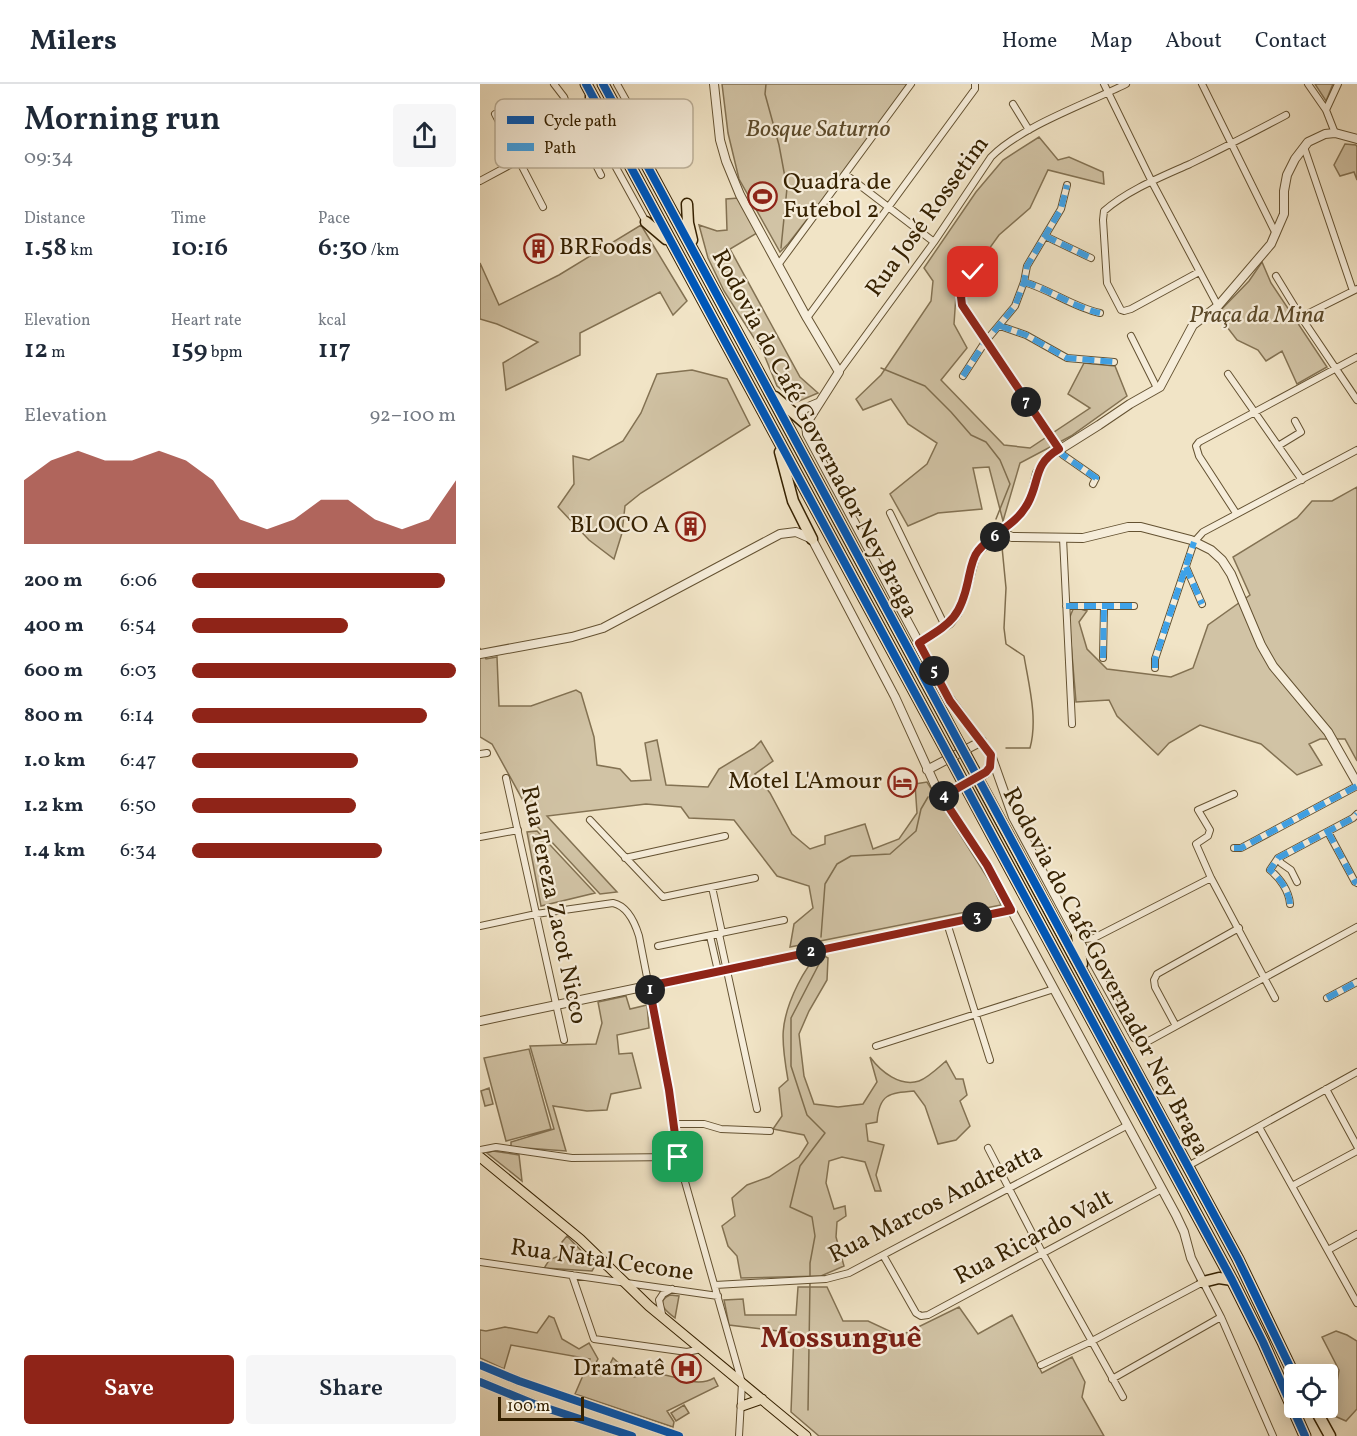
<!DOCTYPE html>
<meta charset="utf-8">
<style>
:root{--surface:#fff;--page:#f6f6f7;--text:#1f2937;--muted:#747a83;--line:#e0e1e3;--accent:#8f2418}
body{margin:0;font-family:Vollkorn,serif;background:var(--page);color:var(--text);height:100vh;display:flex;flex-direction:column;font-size:22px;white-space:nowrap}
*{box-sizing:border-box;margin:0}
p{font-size:20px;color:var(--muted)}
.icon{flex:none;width:33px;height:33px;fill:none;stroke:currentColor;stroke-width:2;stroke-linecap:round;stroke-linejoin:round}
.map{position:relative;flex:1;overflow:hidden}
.panel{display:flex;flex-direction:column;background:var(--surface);width:480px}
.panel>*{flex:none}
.controls{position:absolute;left:804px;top:1280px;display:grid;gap:12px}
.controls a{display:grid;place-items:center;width:54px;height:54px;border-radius:6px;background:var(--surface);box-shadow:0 3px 15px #0003;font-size:30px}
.scale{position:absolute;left:18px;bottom:15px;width:86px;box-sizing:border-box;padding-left:6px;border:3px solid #352101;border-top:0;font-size:16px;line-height:21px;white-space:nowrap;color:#352101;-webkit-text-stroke:4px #f6edda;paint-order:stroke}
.pin{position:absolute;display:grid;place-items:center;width:51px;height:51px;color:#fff;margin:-26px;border-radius:12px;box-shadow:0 3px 9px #0006}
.km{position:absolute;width:30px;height:30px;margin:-15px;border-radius:50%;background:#222;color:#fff;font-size:16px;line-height:30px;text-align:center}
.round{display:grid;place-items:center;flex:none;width:63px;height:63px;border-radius:6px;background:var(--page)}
.head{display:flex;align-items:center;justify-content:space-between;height:102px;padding:0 24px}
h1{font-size:33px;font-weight:600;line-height:45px}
.stats{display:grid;grid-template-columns:repeat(3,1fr);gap:9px;height:102px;padding:6px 24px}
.stats div{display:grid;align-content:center}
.stats b{font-size:26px;font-weight:600}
.stats small{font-size:16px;font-weight:400}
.stats p{font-size:16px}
.chart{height:168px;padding:12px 24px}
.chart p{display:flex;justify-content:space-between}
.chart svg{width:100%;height:108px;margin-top:6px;fill:var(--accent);opacity:.7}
.action{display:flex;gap:12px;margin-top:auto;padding:12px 24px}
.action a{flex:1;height:69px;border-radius:6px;background:var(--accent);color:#fff;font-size:24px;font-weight:600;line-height:69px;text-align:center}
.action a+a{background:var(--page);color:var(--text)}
ul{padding:0 24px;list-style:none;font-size:20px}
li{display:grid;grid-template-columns:96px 72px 1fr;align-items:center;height:45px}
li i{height:15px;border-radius:8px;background:var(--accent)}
header{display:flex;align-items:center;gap:36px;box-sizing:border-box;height:84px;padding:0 30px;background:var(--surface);border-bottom:2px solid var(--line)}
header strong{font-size:28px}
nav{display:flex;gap:33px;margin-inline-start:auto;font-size:21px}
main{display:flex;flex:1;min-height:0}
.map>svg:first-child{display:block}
.green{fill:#d1c3a5;stroke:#837253;stroke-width:1.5}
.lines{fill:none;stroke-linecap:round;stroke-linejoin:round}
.stream{stroke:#7f6e4f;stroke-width:1.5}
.minor-casing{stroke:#645232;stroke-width:8}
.tertiary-casing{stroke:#645232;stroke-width:10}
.primary-casing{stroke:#352101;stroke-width:11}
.motorway-casing{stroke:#352101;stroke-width:13}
.minor{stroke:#f6edda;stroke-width:6}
.tertiary{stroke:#f6edda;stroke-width:8}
.primary{stroke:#f1e4c6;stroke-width:9}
.motorway{stroke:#f1e4c6;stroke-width:10}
.motorway-bridge-casing{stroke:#352101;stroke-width:13;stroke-linecap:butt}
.motorway-bridge{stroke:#f1e4c6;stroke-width:10}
.quiet{stroke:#3ea2e9;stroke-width:6;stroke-dasharray:12 6;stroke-linecap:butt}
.cycleway-casing{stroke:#f6edda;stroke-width:11}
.cycleway{stroke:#0057b8;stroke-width:8}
.route-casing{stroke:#fff;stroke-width:12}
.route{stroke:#8f2418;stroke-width:8}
.labels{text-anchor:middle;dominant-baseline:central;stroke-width:4.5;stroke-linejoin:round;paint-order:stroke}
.park-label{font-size:24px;font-style:italic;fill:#5c4a2a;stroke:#f6edda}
.poi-label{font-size:24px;fill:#352101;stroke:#f6edda;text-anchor:end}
.street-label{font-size:24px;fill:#352101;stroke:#f6edda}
.district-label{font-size:30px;font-weight:bold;fill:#7a1f14;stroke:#f6edda}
.key{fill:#f6edda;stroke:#bcb099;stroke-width:1.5}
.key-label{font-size:16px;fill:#352101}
</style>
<header>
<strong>Milers</strong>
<nav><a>Home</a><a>Map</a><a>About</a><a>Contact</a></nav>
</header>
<main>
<section class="panel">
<div class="head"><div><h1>Morning run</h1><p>09:34</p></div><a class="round"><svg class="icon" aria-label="share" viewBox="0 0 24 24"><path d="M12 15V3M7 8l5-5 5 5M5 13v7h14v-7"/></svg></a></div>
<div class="stats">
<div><p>Distance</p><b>1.58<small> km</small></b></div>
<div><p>Time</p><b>10:16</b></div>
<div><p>Pace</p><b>6:30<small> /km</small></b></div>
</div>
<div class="stats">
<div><p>Elevation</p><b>12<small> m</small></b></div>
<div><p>Heart rate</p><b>159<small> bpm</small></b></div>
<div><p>kcal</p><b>117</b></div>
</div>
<div class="chart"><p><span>Elevation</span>92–100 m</p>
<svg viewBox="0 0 160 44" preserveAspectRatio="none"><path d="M0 44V18L10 10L20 6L30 10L40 10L50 6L60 10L70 18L80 34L90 38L100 34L110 26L120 26L130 34L140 38L150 34L160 18V44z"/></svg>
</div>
<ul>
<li><b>200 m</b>6:06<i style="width:96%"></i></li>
<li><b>400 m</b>6:54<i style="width:59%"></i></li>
<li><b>600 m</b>6:03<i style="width:100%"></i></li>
<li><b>800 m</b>6:14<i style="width:89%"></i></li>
<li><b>1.0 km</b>6:47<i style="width:63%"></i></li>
<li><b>1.2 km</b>6:50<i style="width:62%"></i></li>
<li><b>1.4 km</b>6:34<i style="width:72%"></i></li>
</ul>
<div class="action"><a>Save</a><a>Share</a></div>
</section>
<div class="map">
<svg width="877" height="1352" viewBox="0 0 877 1352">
<rect width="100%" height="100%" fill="#f1e4c6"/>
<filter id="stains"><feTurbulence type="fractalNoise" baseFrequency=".00333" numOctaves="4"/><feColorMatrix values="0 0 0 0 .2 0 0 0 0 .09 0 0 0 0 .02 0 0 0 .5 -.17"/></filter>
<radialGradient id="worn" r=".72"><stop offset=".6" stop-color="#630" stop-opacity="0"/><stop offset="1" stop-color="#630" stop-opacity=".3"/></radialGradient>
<!-- green -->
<path class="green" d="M 242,0 L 427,0 L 412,26 L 308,160 L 300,168 L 259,95 L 248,49 Z
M 835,0 L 853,0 L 846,17 Z
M 559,53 L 578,76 L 589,73 L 623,88 L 624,100 L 568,86 L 550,124 L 519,151 L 476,211 L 474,240 L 487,264 L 461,296 L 524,361 L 550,364 L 610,324 L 588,310 L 604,279 L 635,282 L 647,312 L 591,352 L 540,379 L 523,437 L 509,383 L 493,384 L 502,425 L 458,429 L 428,442 L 410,410 L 447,380 L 457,359 L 428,340 L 411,315 L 383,326 L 376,315 L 401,291 L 451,217 L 453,197 L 444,184 L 496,108 L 523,76 Z
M 865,60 L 876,61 L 877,63 L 877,96 L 874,88 L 860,92 L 854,81 Z
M 259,114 L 277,149 L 250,165 L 320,293 L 338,309 L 317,318 L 297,302 L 283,268 L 244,207 L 228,174 L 219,141 L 237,147 L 247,146 L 246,115 Z
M 161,141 L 207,217 L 193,231 L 180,208 L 100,249 L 100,271 L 26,306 L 23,279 L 58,258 L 17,240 L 0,235 L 0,179 L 19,221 L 79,191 Z
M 782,178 L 791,199 L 847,283 L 817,300 L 802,267 L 786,277 L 778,266 L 757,256 L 737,230 L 769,197 Z
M 212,286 L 247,295 L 270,341 L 161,409 L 145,422 L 142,449 L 134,475 L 109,456 L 78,423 L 94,400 L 93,372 L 109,376 L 143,357 L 161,329 L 177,290 Z
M 877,403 L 877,677 L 865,655 L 840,655 L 829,660 L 842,681 L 817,691 L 781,660 L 720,641 L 689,659 L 678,671 L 637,632 L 629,616 L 596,618 L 589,535 L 594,523 L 607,527 L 599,538 L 607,565 L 627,585 L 691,593 L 713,584 L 728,541 L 770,511 L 753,473 L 817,434 L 832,417 L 852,417 Z
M 0,564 L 6,575 L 17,573 L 19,622 L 51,622 L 96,606 L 101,609 L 114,653 L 117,681 L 140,685 L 151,697 L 171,696 L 165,659 L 177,656 L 186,701 L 228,703 L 239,685 L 274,664 L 281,657 L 293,677 L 275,690 L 290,709 L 312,750 L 330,765 L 345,760 L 345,752 L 385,740 L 393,765 L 419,755 L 437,729 L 435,700 L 447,698 L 512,801 L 521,821 L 310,863 L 314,840 L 333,824 L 329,802 L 297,792 L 254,736 L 209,734 L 201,723 L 166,720 L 67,732 L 137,808 L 120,810 L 57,742 L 12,660 L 0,653 Z
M 57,747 L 115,809 L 61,822 L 47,748 Z
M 339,869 L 348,874 L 347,896 L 329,927 L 319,950 L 324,992 L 334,1020 L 358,1023 L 383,1020 L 397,998 L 390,973 C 401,988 420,1003 439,997 C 448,994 459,983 466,977 L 476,995 L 483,995 L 487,1011 L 480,1017 L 490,1042 L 476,1056 L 458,1060 L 445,1022 L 434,1007 C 409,1009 399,1010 397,1038 L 386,1040 L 388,1057 L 404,1061 L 396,1091 L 401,1107 L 395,1107 L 385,1078 L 362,1073 L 349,1077 L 346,1099 L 354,1125 L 365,1122 L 366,1132 L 357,1138 L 356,1153 L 364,1182 L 341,1192 L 261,1194 L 257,1172 L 248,1162 L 242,1142 L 255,1132 L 252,1114 L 267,1101 L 289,1093 L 319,1073 L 328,1059 L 324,1051 L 293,1045 L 302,1032 L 299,1004 L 308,996 C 301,956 299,938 318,900 C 324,888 330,879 339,869 Z
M 146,912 L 150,925 L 167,921 L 169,944 L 137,951 L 139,970 L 152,969 L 161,1004 L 131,1010 L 127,1026 L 107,1027 L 73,1022 L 86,1067 L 31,1063 L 31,1058 L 74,1045 L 50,962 L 116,960 L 122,939 L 118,918 Z
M 49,965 L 71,1045 L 26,1057 L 4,974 Z
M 9,1004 L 13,1020 L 5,1022 L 1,1007 Z
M 13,1067 L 39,1071 L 42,1097 L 7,1069 Z
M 87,1152 L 114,1180 L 115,1182 L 112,1187 L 64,1184 C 66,1182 67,1178 70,1176 C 80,1170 85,1174 82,1158 Z
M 318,1203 L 347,1203 L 363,1237 L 388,1237 L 420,1252 L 479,1223 L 498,1250 L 532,1231 L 562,1289 L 592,1273 L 605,1298 L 602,1313 L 624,1352 L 339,1352 L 311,1328 L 314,1249 L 249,1241 L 244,1216 L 263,1215 L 265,1231 L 316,1231 Z
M 190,1211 L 199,1212 L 195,1234 C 187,1228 174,1218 190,1211 Z
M 69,1232 L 74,1234 L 82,1255 L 99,1265 L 109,1259 L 118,1275 L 113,1284 L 125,1290 L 133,1274 L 154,1293 C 158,1292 163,1289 168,1289 C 189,1287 214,1306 234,1294 L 238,1302 L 187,1327 L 194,1338 L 193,1343 L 95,1310 L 110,1275 L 31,1261 L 24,1285 L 0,1274 L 0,1246 L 6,1247 L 25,1243 L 57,1249 Z
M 856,1247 L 867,1251 L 877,1257 L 877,1325 L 866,1337 L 843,1327 L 853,1323 L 859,1286 L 842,1253 Z
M 204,1321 L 209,1329 L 196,1337 L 191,1329 Z"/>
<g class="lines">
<!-- stream -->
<path class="stream" d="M 286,0 L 285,10 L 299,61 L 307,104 L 301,164
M 401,284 L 445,302 L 471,328 L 491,351 L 506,358 L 520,376 L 530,400 L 516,435
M 522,463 L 526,504 L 524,544 L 526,560 L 544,572 C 549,602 558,635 550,664 L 526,664
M 341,853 L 345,800 L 357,780 L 371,772 L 410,770 L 436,747 L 441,725 L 448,713
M 330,1194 L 330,1179 L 335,1152 L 332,1133 L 310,1123 L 320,1082 L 345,1049 L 327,1031 L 311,982 L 311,934 L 339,880
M 328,1326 L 330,1199"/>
<defs>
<path id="minor" d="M 74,0 L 84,13 L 91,32 L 121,91
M 137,0 L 180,77
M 624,0 L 672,98 L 738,222
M 722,0 L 796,150
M 828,0 L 846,26 L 855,49
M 533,20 L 549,46
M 846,26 L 858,0
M 15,30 L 63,123
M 97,45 L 117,49
M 824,63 L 873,207
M 365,90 L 454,158
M 0,97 L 97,45 L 111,33 L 117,49 L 166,138
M 565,152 L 611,174
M 507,168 C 496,184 480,201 482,221 L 583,371 L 616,394 L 613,400
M 298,181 L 431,0
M 719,188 L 651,225 L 644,227 L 641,226 L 627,199 L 623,136 L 624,127 C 648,106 681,93 710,80 C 743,64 774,48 806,31
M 796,192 L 821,233 L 877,316
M 544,198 C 571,206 593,223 620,229
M 821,233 L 877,205
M 327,234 L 495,5 L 495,0
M 520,242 L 546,251 L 587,274 L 634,278
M 651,252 L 677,304
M 359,288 L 454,158 L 511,73 C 542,42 606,20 646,0
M 748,290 L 822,396
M 483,292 L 505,258 L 535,222 L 544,198 L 547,182 L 581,125 L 587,101
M 798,362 L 821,348 L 815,337
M 410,429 L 465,542
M 756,429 L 719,372 L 716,362 L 719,358 L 877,273
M 583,454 L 592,640
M 706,483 L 722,520
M 586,522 L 654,522
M 623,574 L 624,522
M 675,584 L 675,575 L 714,458 L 723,448 L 877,366
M 0,670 L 7,669
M 26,694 L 84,956
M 754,710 L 718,726 L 730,746 L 728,752 L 716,760 L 731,794 L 795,914
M 110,736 L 183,813 L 275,794
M 848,748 L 875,798 L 877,799
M 0,753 L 38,746
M 754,764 L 761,764 L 877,702
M 145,774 L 245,752
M 798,774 L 801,779 L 811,786 L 817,798
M 232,803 L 242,849
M 810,820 C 809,807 800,794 790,786 L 798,774 L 873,734 L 877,730
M 467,839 L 510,976
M 0,842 L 56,830 L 133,819 C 147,822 155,839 159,852 L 189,1006 L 198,1073 L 262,1299 L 259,1352
M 239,850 L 277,1025
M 230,852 L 238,887
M 597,852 L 605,855 L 614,854 L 731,794
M 602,860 L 654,954 L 665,959 L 877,843
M 178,862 L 304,836
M 847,914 L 877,898
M 696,942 L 675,903 L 674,896 L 677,890 L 759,844
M 396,962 L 574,905
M 846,1005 L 877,1062
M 194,1040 L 224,1040 L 241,1045 L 290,1047
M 779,1043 L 877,1219
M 508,1064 L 563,1170 L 643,1313
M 0,1066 L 16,1063 L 92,1074 L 198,1073
M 708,1082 L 877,988
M 812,1102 L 877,1067
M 848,1166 L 877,1150
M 403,1171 L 436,1229 L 441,1232 L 448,1231 L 682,1105
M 0,1178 L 238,1212
M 92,1191 L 114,1255 L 207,1268 L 221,1265
M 235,1201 L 346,1195 L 369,1189 L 648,1041
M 182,1230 L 179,1216 L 183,1210 L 192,1205
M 561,1281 L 612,1257 L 723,1198 L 741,1233 L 793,1352
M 632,1295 L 741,1233"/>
<path id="tertiary" d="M 234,0 L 240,56 L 246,77 L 260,111 L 327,234 L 359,288 L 326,340 L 327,350 L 467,611 L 511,671 L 533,733 L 597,852
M 314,329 L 338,319
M 521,448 L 532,453 L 603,454 L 648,443 L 661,443 L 711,456 L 731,466 L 742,476 L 751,490 L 781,561 L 793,582 L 848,648 L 877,699
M 439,559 L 470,539 L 477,530 L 484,514 L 496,469 L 538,433 L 548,420 L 552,410 L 557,389 L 568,373 L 619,341 L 650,320 L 680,303 L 713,241 L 738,222 L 791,160 L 804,130 L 804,107 L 807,91 L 815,75 L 828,58 L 845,50 L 855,49 L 877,55
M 0,570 L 92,553 L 123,544 L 300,450 L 316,448 L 332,455 L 415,613 L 455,701 L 513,792 L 696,1131 L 704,1148 L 711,1174 L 723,1198
M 447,686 L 502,657
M 462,713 L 506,689 L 510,683 L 511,673
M 0,937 L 531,826
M 0,1281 L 39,1297 L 199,1352
M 0,1298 L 54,1320 L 152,1352"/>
<path id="primary" d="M 0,1073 L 100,1155 L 169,1222 L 326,1352
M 262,1322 L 282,1315"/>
<path id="motorway" d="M 106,0 L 468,670
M 123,0 L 481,663
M 111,33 L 111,11
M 160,61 L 173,74 L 180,77
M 207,120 L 208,139 L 212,156
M 166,138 L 186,155
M 295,313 L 326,340
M 300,368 L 313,417 L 332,455
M 485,670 L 496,690
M 472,677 L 483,698
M 499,697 L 758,1175 L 814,1291
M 487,705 L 752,1196 L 783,1258 L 825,1352
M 597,852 L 602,880
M 723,1198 L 739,1194 L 752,1196
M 834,1323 L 850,1352"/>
</defs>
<!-- minor casing -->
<use href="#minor" class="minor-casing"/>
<!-- tertiary casing -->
<use href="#tertiary" class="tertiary-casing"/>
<!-- primary casing -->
<use href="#primary" class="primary-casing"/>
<!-- motorway casing -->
<use href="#motorway" class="motorway-casing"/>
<!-- minor -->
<use href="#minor" class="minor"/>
<!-- tertiary -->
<use href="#tertiary" class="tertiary"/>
<!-- primary -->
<use href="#primary" class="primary"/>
<!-- motorway -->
<use href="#motorway" class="motorway"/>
<defs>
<path id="motorway-bridge" d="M 481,663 L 485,670
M 468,670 L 472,677
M 496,690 L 499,697
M 483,698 L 487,705"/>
</defs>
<!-- motorway-bridge casing -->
<use href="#motorway-bridge" class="motorway-bridge-casing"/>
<!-- motorway-bridge -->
<use href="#motorway-bridge" class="motorway-bridge"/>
<!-- quiet -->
<path class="quiet" d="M 565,152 L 611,174
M 507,168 C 496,184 480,201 482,221 L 583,371 L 616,394 L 613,400
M 544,198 C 571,206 593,223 620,229
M 520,242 L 546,251 L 587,274 L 634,278
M 483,292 L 505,258 L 535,222 L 544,198 L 547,182 L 581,125 L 587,101
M 706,483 L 722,520
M 586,522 L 654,522
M 623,574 L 624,522
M 675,584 L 675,575 L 714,458
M 848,748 L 875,798 L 877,799
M 754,764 L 761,764 L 877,702
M 810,820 C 809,807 800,794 790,786 L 798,774 L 873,734 L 877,730
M 847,914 L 877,898"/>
<defs>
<path id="cycleway" d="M 106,0 L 752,1196 L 783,1258 L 825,1352
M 123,0 L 758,1175 L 814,1291
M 0,1281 L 39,1297 L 199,1352
M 0,1298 L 54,1320 L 152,1352"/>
</defs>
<!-- cycleway casing -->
<use href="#cycleway" class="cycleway-casing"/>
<!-- cycleway -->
<use href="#cycleway" class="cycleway"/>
</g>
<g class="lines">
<defs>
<path id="route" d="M 198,1073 L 189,1006 L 169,902 L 531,826 L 507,781 L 462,713 L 506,688 L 510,683 L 511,671 L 470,617 L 439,559 C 470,539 480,535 488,497 C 490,488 492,474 498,467 C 513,448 535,443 548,419 C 560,397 553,380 579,365 L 482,221 L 481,213 L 493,188"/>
</defs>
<!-- route casing -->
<use href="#route" class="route-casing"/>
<!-- route -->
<use href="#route" class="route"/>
</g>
<!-- icons -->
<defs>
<symbol id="stadium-ring" viewBox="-11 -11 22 22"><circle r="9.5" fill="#f6edda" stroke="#8f2418" stroke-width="1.5"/><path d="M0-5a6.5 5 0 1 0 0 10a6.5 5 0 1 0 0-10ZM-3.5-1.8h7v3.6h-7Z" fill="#8f2418"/></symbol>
<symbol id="building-ring" viewBox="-11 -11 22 22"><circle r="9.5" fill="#f6edda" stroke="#8f2418" stroke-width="1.5"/><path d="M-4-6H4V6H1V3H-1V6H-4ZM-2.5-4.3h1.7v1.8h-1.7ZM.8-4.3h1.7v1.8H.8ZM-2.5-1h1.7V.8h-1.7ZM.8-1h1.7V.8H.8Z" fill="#8f2418"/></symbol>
<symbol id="hotel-ring" viewBox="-11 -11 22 22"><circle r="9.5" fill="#f6edda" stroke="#8f2418" stroke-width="1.5"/><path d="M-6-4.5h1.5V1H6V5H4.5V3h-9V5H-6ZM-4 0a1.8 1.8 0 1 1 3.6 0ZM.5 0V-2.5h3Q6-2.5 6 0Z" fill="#8f2418"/></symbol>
<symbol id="hospital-ring" viewBox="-11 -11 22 22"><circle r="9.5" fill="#f6edda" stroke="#8f2418" stroke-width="1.5"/><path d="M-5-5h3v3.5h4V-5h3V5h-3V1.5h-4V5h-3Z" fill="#8f2418"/></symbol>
</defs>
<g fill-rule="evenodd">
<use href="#stadium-ring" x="266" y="96" width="33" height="33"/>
<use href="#building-ring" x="42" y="148" width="33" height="33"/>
<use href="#building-ring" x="194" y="426" width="33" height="33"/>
<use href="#hotel-ring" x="406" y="682" width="33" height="33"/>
<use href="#hospital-ring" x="190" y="1268" width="33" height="33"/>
</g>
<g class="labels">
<!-- park labels -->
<g class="park-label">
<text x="338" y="46">Bosque Saturno</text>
<text x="777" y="232">Praça da Mina</text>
</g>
<!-- poi labels -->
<g class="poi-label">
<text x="303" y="99" text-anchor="start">Quadra de<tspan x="303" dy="28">Futebol 2</tspan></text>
<text x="79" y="164" text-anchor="start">BRFoods</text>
<text x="190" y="442">BLOCO A</text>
<text x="402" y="698">Motel L'Amour</text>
<text x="185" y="1285">Dramatê</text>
</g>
<!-- street labels -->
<g class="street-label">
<text transform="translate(448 133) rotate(-54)">Rua José Rossetim</text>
<text transform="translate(334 350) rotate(62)">Rodovia do Café Governador Ney Braga</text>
<text transform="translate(73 821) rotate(78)">Rua Tereza Zacot Nicco</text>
<text transform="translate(625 888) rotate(62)">Rodovia do Café Governador Ney Braga</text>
<text transform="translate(456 1120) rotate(-27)">Rua Marcos Andreatta</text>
<text transform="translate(554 1154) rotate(-28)">Rua Ricardo Valt</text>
<text transform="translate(122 1177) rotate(8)">Rua Natal Cecone</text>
</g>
<!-- district labels -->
<g class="district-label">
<text x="361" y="1255">Mossunguê</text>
</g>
</g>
<!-- legend -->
<rect x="15" y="15" width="198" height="69" rx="9" class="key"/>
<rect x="27" y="32" width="27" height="8" fill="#0057b8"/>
<rect x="27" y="59" width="27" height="8" fill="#3ea2e9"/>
<g class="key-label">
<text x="64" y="42">Cycle path</text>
<text x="64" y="69">Path</text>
</g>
<rect width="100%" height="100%" filter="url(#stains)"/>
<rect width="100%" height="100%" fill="url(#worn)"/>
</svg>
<div class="controls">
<a><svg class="icon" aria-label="locate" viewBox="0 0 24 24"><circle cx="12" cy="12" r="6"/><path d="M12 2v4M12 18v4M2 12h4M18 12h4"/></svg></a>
</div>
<div class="scale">100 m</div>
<div class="pin" style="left:198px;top:1073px;background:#1e9e55"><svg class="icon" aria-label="arrive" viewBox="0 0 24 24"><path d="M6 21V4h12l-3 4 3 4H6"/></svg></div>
<div class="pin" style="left:493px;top:188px;background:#d93025"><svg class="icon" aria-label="check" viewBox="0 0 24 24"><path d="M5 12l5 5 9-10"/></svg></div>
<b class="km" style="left:170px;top:906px">1</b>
<b class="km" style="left:331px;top:868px">2</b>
<b class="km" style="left:497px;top:833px">3</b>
<b class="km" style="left:464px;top:712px">4</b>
<b class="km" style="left:454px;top:587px">5</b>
<b class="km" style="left:515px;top:453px">6</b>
<b class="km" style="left:546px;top:318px">7</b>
</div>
</main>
